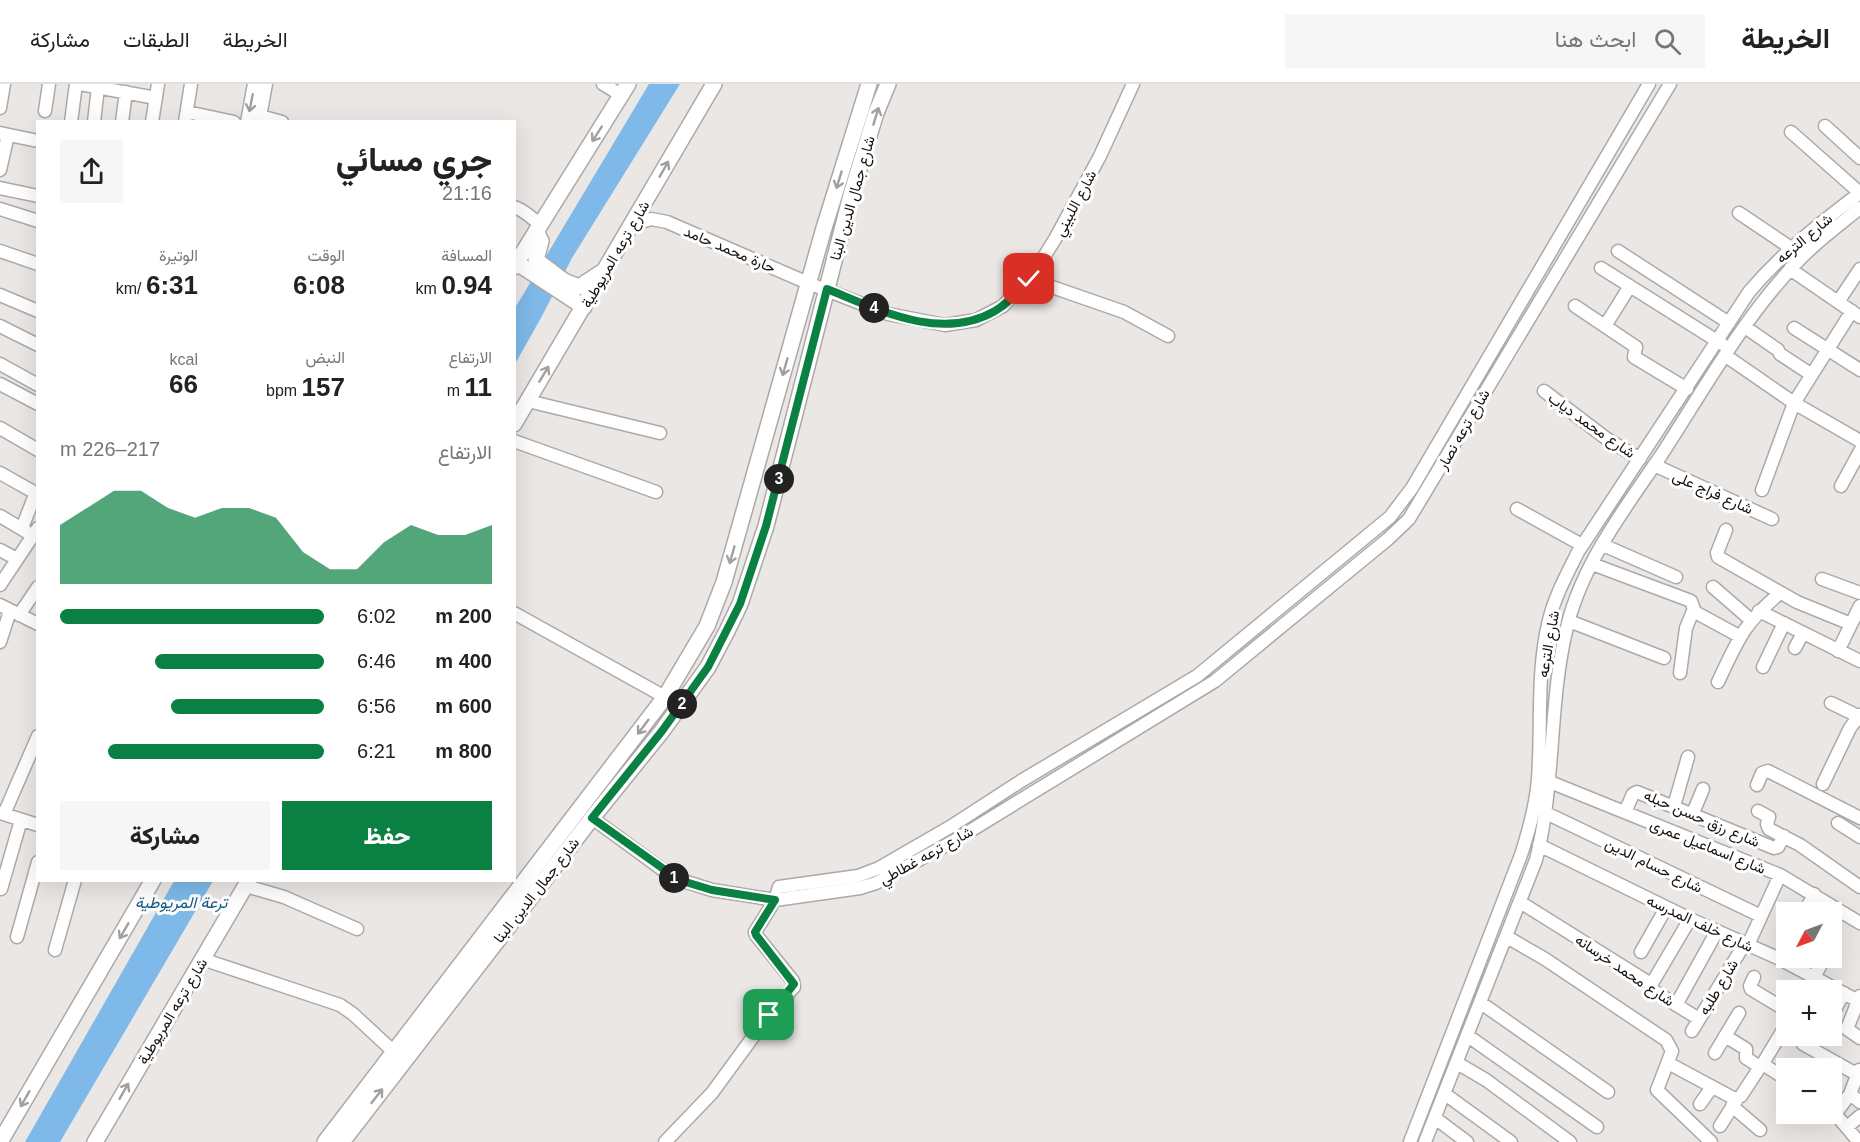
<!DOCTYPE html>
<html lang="ar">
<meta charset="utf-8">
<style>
:root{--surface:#fff;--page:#f6f6f6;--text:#222;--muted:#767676;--line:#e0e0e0;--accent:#0b8043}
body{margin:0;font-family:Helvetica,Vazirmatn,sans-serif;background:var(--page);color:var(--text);direction:rtl;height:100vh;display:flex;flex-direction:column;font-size:22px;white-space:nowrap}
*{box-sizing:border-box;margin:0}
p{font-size:20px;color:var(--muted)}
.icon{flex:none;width:33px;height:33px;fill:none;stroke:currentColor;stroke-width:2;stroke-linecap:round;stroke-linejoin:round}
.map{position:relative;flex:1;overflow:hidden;direction:ltr}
.details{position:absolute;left:36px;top:36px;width:480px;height:762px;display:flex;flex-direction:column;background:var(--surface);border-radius:0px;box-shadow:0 6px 24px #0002;direction:rtl}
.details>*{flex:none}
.needle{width:39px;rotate:229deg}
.buttons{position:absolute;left:1776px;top:818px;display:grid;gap:12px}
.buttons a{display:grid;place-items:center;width:66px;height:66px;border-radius:0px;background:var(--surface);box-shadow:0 6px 24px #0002;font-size:30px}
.pin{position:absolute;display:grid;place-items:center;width:51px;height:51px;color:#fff;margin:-26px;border-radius:12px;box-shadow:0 3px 9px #0006}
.km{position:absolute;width:30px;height:30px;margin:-15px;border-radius:50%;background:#222;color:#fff;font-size:16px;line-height:30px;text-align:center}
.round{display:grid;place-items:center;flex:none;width:63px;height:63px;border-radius:0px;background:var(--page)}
.headline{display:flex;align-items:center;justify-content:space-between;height:102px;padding:0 24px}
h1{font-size:33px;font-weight:800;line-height:45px}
.figures{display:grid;grid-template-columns:repeat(3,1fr);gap:9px;height:102px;padding:6px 24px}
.figures div{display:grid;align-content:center}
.figures b{font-size:26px;font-weight:800}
.figures small{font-size:16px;font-weight:400}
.figures p{font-size:16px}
.chart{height:168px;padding:12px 24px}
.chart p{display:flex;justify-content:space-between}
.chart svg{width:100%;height:108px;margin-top:6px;fill:var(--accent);opacity:.7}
.button{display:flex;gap:12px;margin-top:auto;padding:12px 24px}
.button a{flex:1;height:69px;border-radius:0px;background:var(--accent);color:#fff;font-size:24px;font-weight:800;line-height:69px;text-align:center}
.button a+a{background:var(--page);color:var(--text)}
ul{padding:0 24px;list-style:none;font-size:20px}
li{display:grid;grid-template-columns:96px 72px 1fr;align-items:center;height:45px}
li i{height:15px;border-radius:8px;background:var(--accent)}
header{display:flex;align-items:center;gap:36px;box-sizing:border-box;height:84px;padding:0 30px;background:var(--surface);border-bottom:2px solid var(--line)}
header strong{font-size:28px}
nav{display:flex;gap:33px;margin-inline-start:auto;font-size:21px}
.search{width:420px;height:54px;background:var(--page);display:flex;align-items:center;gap:15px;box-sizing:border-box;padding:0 21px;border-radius:0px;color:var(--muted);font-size:22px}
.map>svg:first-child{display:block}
.water{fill:#7eb9e9}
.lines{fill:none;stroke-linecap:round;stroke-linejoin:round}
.minor-casing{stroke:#ada9a8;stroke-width:15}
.major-casing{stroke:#ada9a8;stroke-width:18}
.minor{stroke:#fff;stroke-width:12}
.major{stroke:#fff;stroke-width:15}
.oneway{stroke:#a1a0a0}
.route-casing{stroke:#fff;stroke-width:12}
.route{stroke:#0b8043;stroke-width:8}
.labels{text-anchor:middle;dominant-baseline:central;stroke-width:6;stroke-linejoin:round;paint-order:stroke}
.street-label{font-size:15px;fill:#131211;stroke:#fff}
.water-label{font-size:16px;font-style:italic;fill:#145884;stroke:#fff}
</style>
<header>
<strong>الخريطة</strong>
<div class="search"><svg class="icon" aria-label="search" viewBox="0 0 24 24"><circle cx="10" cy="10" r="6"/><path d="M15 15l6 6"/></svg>ابحث هنا</div>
<nav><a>الخريطة</a><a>الطبقات</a><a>مشاركة</a></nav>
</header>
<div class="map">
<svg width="1860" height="1058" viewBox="0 0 1860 1058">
<rect width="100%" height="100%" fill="#ebe7e5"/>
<!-- water -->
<path class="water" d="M 649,0 L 680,0 L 572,174 L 542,232 L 515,280 L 515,224 Z
M 174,797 L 213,797 L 60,1058 L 25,1058 Z"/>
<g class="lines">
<defs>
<path id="minor" d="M 80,0 L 156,14
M 603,0 L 621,11
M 0,24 L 4,0
M 45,27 L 49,0
M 187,28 L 234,38
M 260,32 L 282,38
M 71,38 L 76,0
M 94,38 L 98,3
M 122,38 L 126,8
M 152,38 L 158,0
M 185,38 L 191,0
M 247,38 L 254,0
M 259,38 L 266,0
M 1825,42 L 1860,74
M 1791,48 L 1860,109
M 0,49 L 38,57
M 0,86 L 8,51
M 0,104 L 38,112
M 514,123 C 525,126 531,135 541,140
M 0,125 L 38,137
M 1739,129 L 1791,164
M 631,141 L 651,135 L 667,138 L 808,199 L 888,230 L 945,241 L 976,236 L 1003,222 L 1037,184 L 1055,155 L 1100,72 L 1133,0
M 0,167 L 38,180
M 1618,167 L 1729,239
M 1601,184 L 1722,260
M 1790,185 L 1860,233
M 1029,195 L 1124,228 L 1168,252
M 0,211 L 38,227
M 1838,218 L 1860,185
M 1575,222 L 1636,263 L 1634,273 L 1687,305
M 0,242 L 38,261
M 1605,242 L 1630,202
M 1745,243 L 1778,266
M 1794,244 L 1860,286
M 1780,270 L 1812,291
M 1726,272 L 1794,319 L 1860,357
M 0,280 L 38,301
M 0,300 L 38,320
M 1544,307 L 1607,355 L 1640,375
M 528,317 L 660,349
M 0,344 L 38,366
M 514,357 L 656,408
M 1654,381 L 1772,435
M 0,389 L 32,407 L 35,411 L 22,444
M 1841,402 L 1860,367
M 1762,406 L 1794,319 L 1852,227
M 1517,425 L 1582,461
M 0,432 L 27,448
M 1726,446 L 1717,469 L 1718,473 L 1797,518 L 1851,540
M 1603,461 L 1676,493
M 0,466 L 17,475
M 1592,480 L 1691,517 L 1695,528 L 1739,552
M 1822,495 L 1860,509
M 0,501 L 38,444
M 1713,503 L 1751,536
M 0,521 L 38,540
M 1759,527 L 1860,577
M 514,529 L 665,613
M 19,531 L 38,503
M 1569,537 L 1664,574
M 0,558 L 10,527
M 1795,564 L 1803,549
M 1838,567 L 1860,522
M 1763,583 L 1784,539
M 1680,589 L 1686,544 L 1693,527
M 1718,598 C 1738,556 1743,540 1780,509
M 1831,619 L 1860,633
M 1550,698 L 1780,791 L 1860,839
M 1823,700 L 1850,644 L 1860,631
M 1757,701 L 1762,689 L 1768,687 L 1860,734
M 1674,722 L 1688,673
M 1758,727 L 1769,733 L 1767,740 L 1769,745 L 1800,761 L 1860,803
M 1625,728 L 1633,710 L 1637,708 L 1774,764 L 1778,763 L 1784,752
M 0,729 L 38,741
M 1546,729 L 1761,832
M 1693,729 L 1703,705
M 4,730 L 38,652
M 592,734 L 674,794 L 712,806 L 775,816 L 860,804 L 876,799 L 952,758 L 1215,597 L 1388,455 L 1409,435 L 1670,0
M 1838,739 L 1860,753
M 1539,761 L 1690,835 L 1780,875 L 1860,918
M 246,802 L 284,813 L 357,845
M 1,805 L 21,736
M 1520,818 L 1651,900 L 1651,905 L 1699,935
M 1805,828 L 1814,810
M 17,853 L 38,778
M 1507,853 L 1545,875 L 1666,956 L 1672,967 L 1657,1006 L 1711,1058
M 1748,861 L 1780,791
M 1832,863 L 1832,861
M 55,866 L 75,796
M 1641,868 L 1666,824
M 202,875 L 340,921 L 353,930 L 394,968
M 1780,875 L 1786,863
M 1754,893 L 1750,902 L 1751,905 L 1786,926
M 1814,893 L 1825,873
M 1651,901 L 1690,835
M 1808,906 L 1815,894
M 1860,912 L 1847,945 L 1860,954
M 1481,919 L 1608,1008
M 1676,921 L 1717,847
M 1832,931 L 1844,909
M 1692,947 L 1745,859
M 1468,952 L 1597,1043
M 1725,952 L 1746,965 L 1746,974 L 1760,983
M 1803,960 L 1858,991
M 1715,969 L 1739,929
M 1457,979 L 1486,996 L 1570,1058
M 1668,979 L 1735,1015 L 1741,1012 L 1760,983
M 1762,981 L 1786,941
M 1760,983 L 1764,981 L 1786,995
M 1445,1010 L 1511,1058
M 1850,1010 L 1860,1018
M 1700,1020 L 1712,1003
M 1732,1022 L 1760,1046
M 1832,1026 L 1859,1058
M 1836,1029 L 1850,1010 L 1859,986
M 1435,1034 L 1467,1058
M 1720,1042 L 1736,1017
M 1847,1043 L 1860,1032
M 665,1058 L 712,1009 L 769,931 L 794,903 L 793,897 L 756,851 L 755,848 L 775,816 L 779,803 L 858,792 L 879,784 L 950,743 L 1021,697 L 1197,592 L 1390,433 L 1412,404 L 1649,0
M 1410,1058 L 1521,771 C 1529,746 1536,722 1538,695 C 1542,642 1536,588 1549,536 C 1555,512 1567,490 1578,468 L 1749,208 C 1782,169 1820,139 1860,109
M 1425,1058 L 1536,776 C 1556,698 1548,616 1568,539 C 1584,478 1625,424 1660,373 C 1703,307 1743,234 1798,177 C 1817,157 1839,141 1860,124"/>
<path id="major" d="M 536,147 L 541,157 L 536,176 L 564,197 L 579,203 L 602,188
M 517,179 L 584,223
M 514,183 L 628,0
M 514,340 L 714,0
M 0,1058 L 153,796
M 95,1058 L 249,796
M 325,1058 L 665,613 L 707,542 L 724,498 L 824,144 L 869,0
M 342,1058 L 592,734 L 662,647 L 708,583 L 727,547 L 740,520 L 766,442 L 851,111 L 876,29 L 888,0"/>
</defs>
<!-- minor casing -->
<use href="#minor" class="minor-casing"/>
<!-- major casing -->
<use href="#major" class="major-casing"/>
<!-- minor -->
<use href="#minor" class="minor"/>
<!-- major -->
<use href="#major" class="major"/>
</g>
<!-- one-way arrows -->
<defs><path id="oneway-shaft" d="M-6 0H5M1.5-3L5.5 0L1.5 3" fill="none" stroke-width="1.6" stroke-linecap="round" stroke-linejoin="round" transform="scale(1.5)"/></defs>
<g class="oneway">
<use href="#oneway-shaft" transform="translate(251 19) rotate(101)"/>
<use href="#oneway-shaft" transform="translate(876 32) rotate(-73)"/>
<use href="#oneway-shaft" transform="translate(597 50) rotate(123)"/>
<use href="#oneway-shaft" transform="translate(664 85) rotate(-60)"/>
<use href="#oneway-shaft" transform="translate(839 96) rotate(107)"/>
<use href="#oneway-shaft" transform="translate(785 283) rotate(106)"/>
<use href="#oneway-shaft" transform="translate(544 290) rotate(-59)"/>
<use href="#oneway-shaft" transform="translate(732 471) rotate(106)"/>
<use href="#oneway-shaft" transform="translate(643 643) rotate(127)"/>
<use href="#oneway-shaft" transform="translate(124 847) rotate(120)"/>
<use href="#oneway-shaft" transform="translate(124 1007) rotate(-60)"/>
<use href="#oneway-shaft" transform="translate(377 1012) rotate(-52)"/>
<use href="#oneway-shaft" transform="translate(25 1015) rotate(120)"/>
</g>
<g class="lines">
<defs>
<path id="route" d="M 769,931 L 794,900 L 756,851 L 755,848 L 775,816 L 712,806 L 679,796 L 592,734 L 662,647 L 708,583 L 740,520 L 766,442 L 827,205 C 879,226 941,258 995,227 C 1009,219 1019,206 1029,195"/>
</defs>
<!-- route casing -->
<use href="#route" class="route-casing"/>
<!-- route -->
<use href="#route" class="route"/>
</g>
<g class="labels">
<!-- street labels -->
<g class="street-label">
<text transform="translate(852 114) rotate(-74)">شارع جمال الدين البنا</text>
<text transform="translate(1075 119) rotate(-62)">شارع اللبيني</text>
<text transform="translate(1804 154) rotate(-40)">شارع الترعه</text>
<text transform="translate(730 165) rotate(23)">حارة محمد حامد</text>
<text transform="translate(615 170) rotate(-60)">شارع ترعه المريوطية</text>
<text transform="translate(1592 341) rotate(35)">شارع محمد دياب</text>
<text transform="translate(1463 345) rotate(-60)">شارع ترعه نصار</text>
<text transform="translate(1713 408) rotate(24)">شارع فراج على</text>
<text transform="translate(1548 560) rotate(-80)">شارع الترعه</text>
<text transform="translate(1702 734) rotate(23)">شارع رزق حسن حبله</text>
<text transform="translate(1708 762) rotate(22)">شارع اسماعيل عمرى</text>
<text transform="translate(926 771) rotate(-29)">شارع ترعه غطاطي</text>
<text transform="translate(1654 781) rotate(26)">شارع حسام الدين</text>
<text transform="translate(536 806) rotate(-52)">شارع جمال الدين البنا</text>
<text transform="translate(1700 839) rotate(25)">شارع خلف المدرسه</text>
<text transform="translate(1625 886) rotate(34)">شارع محمد خرسانه</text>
<text transform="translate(1718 903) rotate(-59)">شارع طلبه</text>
<text transform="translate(172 927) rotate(-59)">شارع ترعه المريوطية</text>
</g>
<!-- water labels -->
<g class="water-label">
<text x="181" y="818">ترعة المريوطية</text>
</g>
</g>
</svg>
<div class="buttons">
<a><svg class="needle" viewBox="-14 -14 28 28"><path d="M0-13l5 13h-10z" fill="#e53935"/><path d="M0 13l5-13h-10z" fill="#767676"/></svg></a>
<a>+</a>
<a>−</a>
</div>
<div class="pin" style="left:769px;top:931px;background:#1e9e55"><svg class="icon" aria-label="arrive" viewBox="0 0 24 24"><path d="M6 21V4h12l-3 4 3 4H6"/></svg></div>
<div class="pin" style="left:1029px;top:195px;background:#d93025"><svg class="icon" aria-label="check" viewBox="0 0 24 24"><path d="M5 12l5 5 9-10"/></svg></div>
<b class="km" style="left:674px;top:794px">1</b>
<b class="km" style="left:682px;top:620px">2</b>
<b class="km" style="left:779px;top:395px">3</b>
<b class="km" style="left:874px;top:224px">4</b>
<section class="details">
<div class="headline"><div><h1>جري مسائي</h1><p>21:16</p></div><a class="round"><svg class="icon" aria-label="share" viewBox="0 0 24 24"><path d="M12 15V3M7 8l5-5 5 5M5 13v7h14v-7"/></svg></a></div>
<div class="figures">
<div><p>المسافة</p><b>0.94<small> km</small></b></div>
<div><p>الوقت</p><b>6:08</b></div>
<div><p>الوتيرة</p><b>6:31<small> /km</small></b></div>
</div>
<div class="figures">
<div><p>الارتفاع</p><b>11<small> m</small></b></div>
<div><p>النبض</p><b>157<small> bpm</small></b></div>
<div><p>kcal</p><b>66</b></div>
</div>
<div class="chart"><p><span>الارتفاع</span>217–226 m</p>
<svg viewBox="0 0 160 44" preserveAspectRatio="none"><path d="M0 44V20L10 13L20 6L30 6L40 13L50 17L60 13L70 13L80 17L90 31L100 38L110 38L120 27L130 20L140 24L150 24L160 20V44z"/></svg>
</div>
<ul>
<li><b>200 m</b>6:02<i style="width:100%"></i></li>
<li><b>400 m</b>6:46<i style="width:64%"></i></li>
<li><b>600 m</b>6:56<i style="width:58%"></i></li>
<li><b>800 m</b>6:21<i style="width:82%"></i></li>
</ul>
<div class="button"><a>حفظ</a><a>مشاركة</a></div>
</section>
</div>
